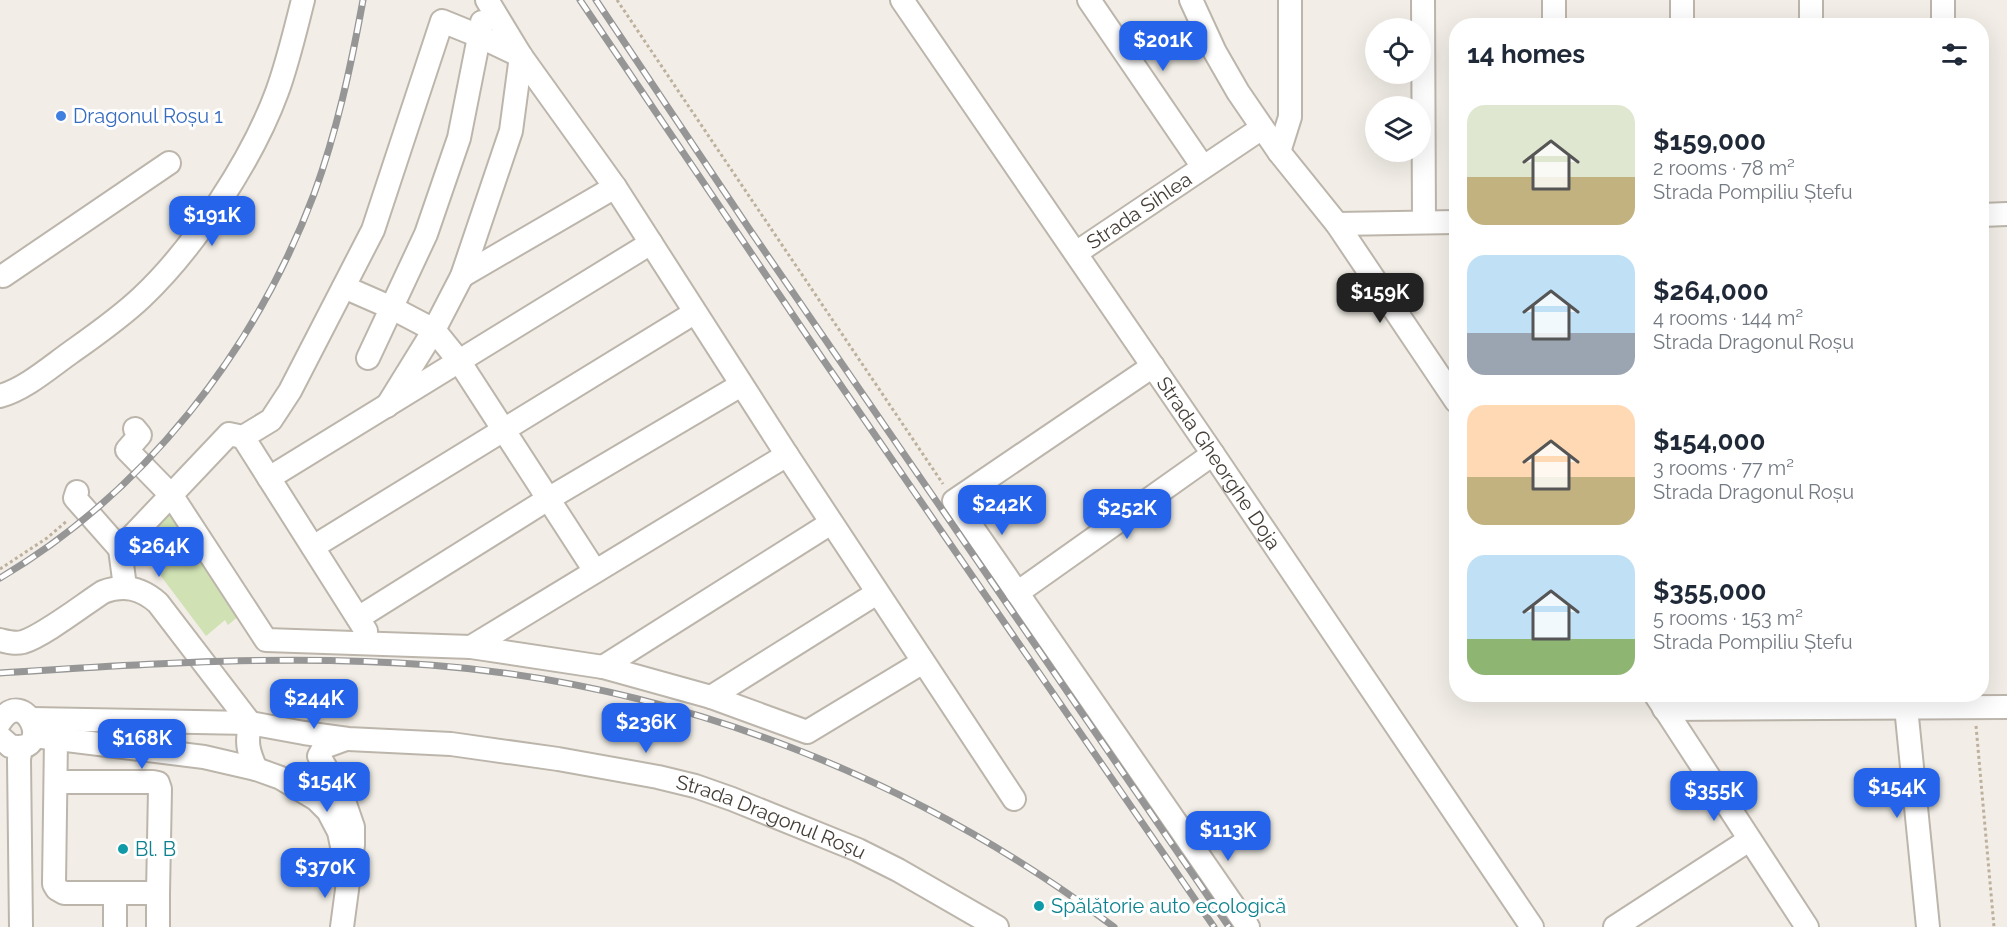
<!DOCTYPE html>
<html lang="en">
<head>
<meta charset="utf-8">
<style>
  body { margin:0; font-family:Raleway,sans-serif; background:#f2f2f3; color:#1f2937; height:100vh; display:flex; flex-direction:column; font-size:22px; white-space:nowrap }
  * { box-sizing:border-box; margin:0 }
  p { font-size:20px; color:#747a83 }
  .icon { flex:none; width:33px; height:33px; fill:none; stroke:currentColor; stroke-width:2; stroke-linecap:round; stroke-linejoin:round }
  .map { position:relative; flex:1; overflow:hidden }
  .side { position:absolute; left:1449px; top:18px; width:540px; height:684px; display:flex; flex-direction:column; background:#fff; border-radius:24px; box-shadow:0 6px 24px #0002 }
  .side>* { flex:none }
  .fabs { position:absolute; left:1365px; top:18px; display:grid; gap:12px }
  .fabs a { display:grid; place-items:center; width:66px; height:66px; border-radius:50%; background:#fff; box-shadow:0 6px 24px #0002; font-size:30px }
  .price { position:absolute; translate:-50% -51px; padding:0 14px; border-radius:12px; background:#2563eb; color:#fff; font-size:20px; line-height:39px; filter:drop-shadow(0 2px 3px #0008) }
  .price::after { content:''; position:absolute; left:50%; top:36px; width:18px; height:14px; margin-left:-9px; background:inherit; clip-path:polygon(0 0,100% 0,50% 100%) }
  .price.on { background:#222; color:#fff }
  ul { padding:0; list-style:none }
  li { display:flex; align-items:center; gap:18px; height:150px; padding:0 18px }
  li span { display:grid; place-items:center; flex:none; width:168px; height:120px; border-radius:18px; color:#555 }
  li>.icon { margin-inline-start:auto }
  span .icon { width:72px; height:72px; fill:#fffc; stroke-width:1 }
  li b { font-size:26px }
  h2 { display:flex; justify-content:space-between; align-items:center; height:72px; padding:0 18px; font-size:26px }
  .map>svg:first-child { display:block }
  .green { fill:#d0e2b4 }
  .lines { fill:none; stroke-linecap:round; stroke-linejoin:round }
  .minor-casing { stroke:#bcb5ab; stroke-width:26 }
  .path { stroke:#bdb09d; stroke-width:3; stroke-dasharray:3 3; stroke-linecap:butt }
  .minor { stroke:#fff; stroke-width:22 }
  .rail-casing { stroke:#969696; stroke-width:7 }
  .rail { stroke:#fff; stroke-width:4.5; stroke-dasharray:14; stroke-linecap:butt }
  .shop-dot { fill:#3f7fe0; stroke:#fff; stroke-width:2 }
  .culture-dot { fill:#0f9aa8; stroke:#fff; stroke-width:2 }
  .labels { text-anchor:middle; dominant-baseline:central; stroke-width:6; stroke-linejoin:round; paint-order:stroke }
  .shop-label { font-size:20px; fill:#366cbe; stroke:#fff; text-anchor:start }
  .street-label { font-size:20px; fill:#443e37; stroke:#fff }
  .culture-label { font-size:20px; fill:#0d838f; stroke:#fff; text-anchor:start }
</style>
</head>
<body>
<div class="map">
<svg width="2007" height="927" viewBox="0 0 2007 927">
  <rect width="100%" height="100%" fill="#f2eee7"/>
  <path class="green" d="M171,511l70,103 -13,11 -3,-5 -19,16 -70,-93z"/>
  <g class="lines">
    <defs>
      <g id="minor">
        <path d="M487,0l34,56 94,131 172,268 227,344"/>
        <path id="s1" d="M902,0l311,454 319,473"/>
        <path d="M1089,0l114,167"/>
        <path d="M1191,0l24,52 23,40 41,60 58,72 119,177"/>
        <path d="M1423,0l1,222"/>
        <path d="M1554,0v26"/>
        <path d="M1682,0v26"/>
        <path d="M1811,0v26"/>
        <path d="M1943,0v26"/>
        <path d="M1279,152l11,-35v-117"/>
        <path d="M1982,215l25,-1"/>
        <path d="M1337,224l119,-2"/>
        <path id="s2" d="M1076,253l186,-125"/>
        <path d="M3,276l166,-113"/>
        <path d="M462,276l153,-89"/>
        <path d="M344,287l48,21 42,22 25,31 136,210"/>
        <path d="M368,358l58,-124 33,-96 23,-116"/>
        <path d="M1153,366l-199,135 294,426"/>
        <path d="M0,396c25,-7 49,-28 70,-43 24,-17 50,-35 72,-56 52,-49 110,-137 135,-205 11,-30 18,-61 26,-92"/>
        <path d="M135,429l5,6 -13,15 45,46 94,144 205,7 132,20 108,30 96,35 116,-70"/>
        <path d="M243,437l123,194"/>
        <path d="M269,478l382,-235"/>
        <path d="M77,492l-2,6 45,51"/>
        <path d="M313,547l381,-234"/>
        <path d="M125,587l-5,-38 109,-115 14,3 28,-17 19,-29 83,-161 69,-209 37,15 42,20 -10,75 -49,145 -28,54 -47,76"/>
        <path d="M1017,593l196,-139"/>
        <path d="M358,618l190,-119 193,-114"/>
        <path d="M0,640c8,2 15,4 23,2 20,-6 60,-37 80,-50 21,-8 38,-4 55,11l92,120c-4,20 -2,28 6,46"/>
        <path d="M471,647l316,-192"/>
        <path d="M603,667l228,-144"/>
        <path d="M1655,694l152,233"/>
        <path d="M711,697l166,-104"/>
        <path d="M1906,707l22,220"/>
        <path d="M1664,709l343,-2"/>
        <path id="s3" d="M32,719l218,4 54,10 44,6 103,5 107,15 100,18 37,9 37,13 126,51 40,20 99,57"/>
        <path d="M0,722c25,-39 57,34 10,24l-10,-9"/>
        <path d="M34,736l170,21 52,12 25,9 35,21 12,12 11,21 9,43"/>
        <path d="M56,739l-2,145 3,5 7,4h94v34"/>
        <path d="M56,782h97l5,1 2,6 -2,104"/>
        <path d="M115,893v34"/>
        <path d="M21,927l-2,-168 2,-12"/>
        <path d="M342,927l11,-82v-18l-10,-29 -24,-42 5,-9 22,-8"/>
        <path d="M1615,927l134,-87"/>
      </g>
    </defs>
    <use href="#minor" class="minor-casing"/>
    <path class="path" d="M617,0l326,484
      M0,569l47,-31 21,-18
      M1976,726l18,201"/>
    <use href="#minor" class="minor"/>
    <defs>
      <path id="rail" d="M580,0l242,358 392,569
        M596,0l154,230 479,697
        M0,578c145,-86 255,-227 314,-384 23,-63 37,-128 49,-194
        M0,673c142,-9 287,-19 430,-8 246,19 487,113 684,262"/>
    </defs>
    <use href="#rail" class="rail-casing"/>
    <use href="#rail" class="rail"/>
  </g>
  <circle class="shop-dot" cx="61" cy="116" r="6"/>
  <g class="culture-dot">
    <circle cx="123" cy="849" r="6"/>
    <circle cx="1039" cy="906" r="6"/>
  </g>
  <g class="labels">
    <g class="shop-label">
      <text x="73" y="116">Dragonul Roșu 1</text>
    </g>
    <g class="street-label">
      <text stroke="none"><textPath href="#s2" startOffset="76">Strada Sihlea</textPath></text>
      <text stroke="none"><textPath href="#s1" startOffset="561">Strada Gheorghe Doja</textPath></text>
      <text stroke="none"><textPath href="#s3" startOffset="750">Strada Dragonul Roșu</textPath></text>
    </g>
    <g class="culture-label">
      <text x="135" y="849">Bl. B</text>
      <text x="1051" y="906">Spălătorie auto ecologică</text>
    </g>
  </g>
</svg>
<div class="fabs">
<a><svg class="icon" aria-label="locate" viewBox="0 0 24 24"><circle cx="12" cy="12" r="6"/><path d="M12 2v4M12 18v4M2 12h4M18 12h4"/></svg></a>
<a><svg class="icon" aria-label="layers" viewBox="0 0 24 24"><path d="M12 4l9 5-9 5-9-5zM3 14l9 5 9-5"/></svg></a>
</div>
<b class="price" style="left:1163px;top:72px">$201K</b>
<b class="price" style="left:212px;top:247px">$191K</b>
<b class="price on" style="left:1380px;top:324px">$159K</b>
<b class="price" style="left:1002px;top:536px">$242K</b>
<b class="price" style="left:1127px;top:540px">$252K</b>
<b class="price" style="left:159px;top:578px">$264K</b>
<b class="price" style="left:314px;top:730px">$244K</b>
<b class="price" style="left:646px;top:754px">$236K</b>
<b class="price" style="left:142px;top:770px">$168K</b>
<b class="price" style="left:327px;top:813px">$154K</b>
<b class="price" style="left:1897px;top:819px">$154K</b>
<b class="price" style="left:1714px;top:822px">$355K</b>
<b class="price" style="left:1228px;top:862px">$113K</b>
<b class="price" style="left:325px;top:899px">$370K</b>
<section class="side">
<h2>14 homes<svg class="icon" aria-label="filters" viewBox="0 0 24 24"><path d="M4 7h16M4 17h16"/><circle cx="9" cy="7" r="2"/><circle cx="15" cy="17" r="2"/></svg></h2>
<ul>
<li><span style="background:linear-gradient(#dfe7d0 60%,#c2b280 0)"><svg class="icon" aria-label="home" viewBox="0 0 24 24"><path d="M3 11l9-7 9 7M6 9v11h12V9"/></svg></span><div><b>$159,000</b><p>2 rooms · 78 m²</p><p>Strada Pompiliu Ștefu</p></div></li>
<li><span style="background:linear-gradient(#bfe0f5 65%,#9aa5b1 0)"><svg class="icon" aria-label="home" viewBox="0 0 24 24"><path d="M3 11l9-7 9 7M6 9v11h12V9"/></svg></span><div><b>$264,000</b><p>4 rooms · 144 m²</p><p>Strada Dragonul Roșu</p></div></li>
<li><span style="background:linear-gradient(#ffd9b3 60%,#c2b280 0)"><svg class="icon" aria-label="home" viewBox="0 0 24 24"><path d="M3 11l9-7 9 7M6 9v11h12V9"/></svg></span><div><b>$154,000</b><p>3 rooms · 77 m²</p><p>Strada Dragonul Roșu</p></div></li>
<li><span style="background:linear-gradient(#bfe0f5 70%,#8fb573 0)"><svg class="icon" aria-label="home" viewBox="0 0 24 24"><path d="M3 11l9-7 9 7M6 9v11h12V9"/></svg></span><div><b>$355,000</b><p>5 rooms · 153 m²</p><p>Strada Pompiliu Ștefu</p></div></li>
</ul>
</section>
</div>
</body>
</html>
